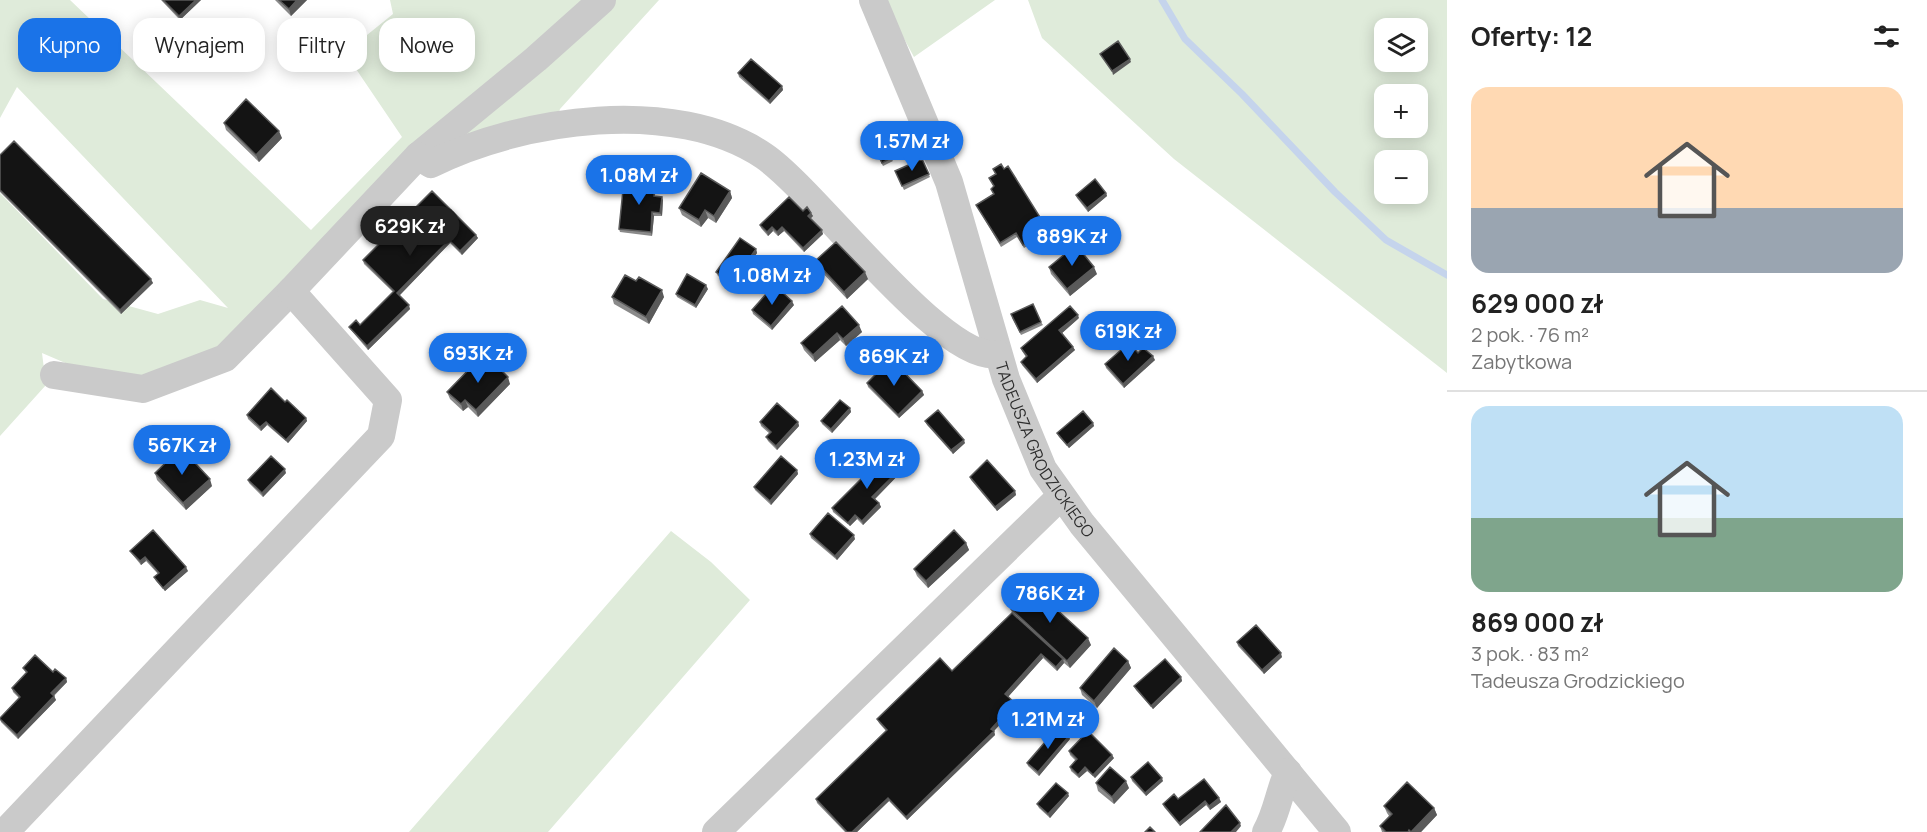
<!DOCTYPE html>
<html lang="pl">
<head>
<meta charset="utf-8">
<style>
  body { margin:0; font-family:Manrope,sans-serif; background:#f6f6f6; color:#222; height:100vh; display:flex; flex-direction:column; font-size:22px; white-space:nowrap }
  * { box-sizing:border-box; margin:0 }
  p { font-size:20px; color:#767676 }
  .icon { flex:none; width:33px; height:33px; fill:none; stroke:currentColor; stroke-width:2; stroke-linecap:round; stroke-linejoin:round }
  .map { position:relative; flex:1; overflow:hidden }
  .panel { display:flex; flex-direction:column; background:#fff; width:480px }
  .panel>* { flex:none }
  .banner { position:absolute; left:18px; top:18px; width:570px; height:54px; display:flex; gap:12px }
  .fabs { position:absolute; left:1374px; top:18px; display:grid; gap:12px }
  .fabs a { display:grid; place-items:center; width:54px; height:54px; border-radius:12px; background:#fff; box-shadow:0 3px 15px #0003; font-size:30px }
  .price { position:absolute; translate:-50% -51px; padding:0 14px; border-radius:21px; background:#1a73e8; color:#fff; font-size:20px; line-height:39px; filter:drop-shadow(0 2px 3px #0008) }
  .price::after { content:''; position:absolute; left:50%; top:36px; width:18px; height:14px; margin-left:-9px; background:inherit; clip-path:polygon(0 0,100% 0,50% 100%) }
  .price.on { background:#222; color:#fff }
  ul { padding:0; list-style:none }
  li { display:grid; align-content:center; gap:12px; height:318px; padding:0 24px }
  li+li { border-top:2px solid #e0e0e0 }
  li span { display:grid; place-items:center; height:186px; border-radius:18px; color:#555 }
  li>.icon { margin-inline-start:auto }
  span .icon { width:108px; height:108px; fill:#fffc; stroke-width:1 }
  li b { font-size:26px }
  h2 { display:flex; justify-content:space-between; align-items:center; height:72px; padding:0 24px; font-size:26px }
  .pill { padding:0 21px; border-radius:18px; background:#fff; box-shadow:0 3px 15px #0003; font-size:21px; line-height:54px }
  .pill.on { background:#1a73e8; color:#fff }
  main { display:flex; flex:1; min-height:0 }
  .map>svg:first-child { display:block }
  .green { fill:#dfebda; fill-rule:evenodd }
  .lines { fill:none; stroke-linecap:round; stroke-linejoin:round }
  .stream { stroke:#c5d4ec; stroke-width:7 }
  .minor { stroke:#cacaca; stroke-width:28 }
  .wall { fill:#8a8a8a }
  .shaded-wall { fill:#5a5a5a }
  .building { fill:#141414; stroke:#5a5a5a; stroke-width:1.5 }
  .labels { text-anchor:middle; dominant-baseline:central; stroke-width:6; stroke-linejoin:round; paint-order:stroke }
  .street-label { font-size:16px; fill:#2d2d2d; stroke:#fff }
</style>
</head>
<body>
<main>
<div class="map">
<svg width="1447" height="832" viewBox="0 0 1447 832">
  <rect width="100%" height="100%" fill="#fff"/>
  <path class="green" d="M0,0h70l241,230 91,-93 -48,-71 13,-31 26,-21 -3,-14h269l-99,109 -8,26 -134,30 -192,179 -84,38 -65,-14 -35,-15 4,32 -46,51v-243l103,106 55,15 42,-14 28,8 -211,-221 -17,31z
    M883,0h112l-81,57z
    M1028,0h419v373l-273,-214 -132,-121zM1384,28h34v34h-34zM1384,94h34v34h-34zM1384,160h34v34h-34z
    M671,531l40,31 39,38 -202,232h-139z"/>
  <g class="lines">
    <path class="stream" d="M1162,0l23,39 57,55 93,98 51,48 61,35"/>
    <g class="minor">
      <path id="s1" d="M873,0l76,182 57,197 37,90 39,55 255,308"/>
      <path d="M418,156l118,-97 66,-59"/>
      <path d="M54,375l89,14 82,-31 66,-67"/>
      <path d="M5,832l376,-396 7,-36 -97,-109 127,-135 13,8c90,-45 244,-68 333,-8 52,35 178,208 234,198"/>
      <path d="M716,832l345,-336"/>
      <path d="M1266,832c11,-19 13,-40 22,-60"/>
    </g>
  </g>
  <path class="wall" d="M161,0h40l-21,20z
    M275,0h32l-16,16z
    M738,73l44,13 1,4 -13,14 -31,-27z
    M224,123l58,15 -23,24 -33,-32z
    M876,152l15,6 2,3 -10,5z
    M0,155l153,128 -32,31 -121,-122z
    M922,159l8,18 -26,13 -9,-19z
    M993,169l55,61 1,3 -25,15 -7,-11 -16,10 -25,-42 17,-11 -2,-5 3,-2 -5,-9 6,-4z
    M656,187l-1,9 8,4 -1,16h-8l-2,20 -32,-4 -1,-3z
    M432,191l46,47 -16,17 -12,-12 -51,53 11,13 -42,41 -17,-20 -2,-3 11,-2 33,-33 -29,-28 -1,-4z
    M730,191l2,7 -16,25 -8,-5 -7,9 -19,-12 -3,-7z
    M1106,193l1,3 -19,16 -11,-14 -1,-3z
    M803,211l8,2 2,3 -3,3 13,15 -19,18 -20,-21 -6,5 -5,-5 -5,5 -7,-8 -1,-3z
    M756,249l1,4 -23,34 -16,-11 -2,-4z
    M815,261l53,18 -21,20 -29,-31z
    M1049,267l48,7 -27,22 -19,-22z
    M636,281l28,16 -15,27 -35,-20 -2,-7z
    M708,289l-12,19 -19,-11 -1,-3z
    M794,305l-22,25 -19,-16 -1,-4z
    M842,306l20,26 -16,14 -6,-6 -25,22 -11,-12 -3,-7z
    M1012,318l29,4 2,3 -22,10z
    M1079,318l-17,15 13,17 -38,33 -15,-18 -1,-3 5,-5 -4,-6 -1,-3z
    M1138,353l17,7 -31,28 -18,-20 -1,-4z
    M489,366l21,18 -32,33 -10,-10 -5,4 -13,-12 -3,-7z
    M867,383l55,8 2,4 -25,23 -31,-31z
    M285,402l21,16 1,3 -19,22 -21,-18 -6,6 -13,-12 -1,-4z
    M850,408l1,4 -19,21 -10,-9 -1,-3z
    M925,421l40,22 -12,11 -26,-29z
    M760,422h38l1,4 -22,24 -9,-9 -2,-4 4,-3 -9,-8z
    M1093,423l1,3 -25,22 -10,-11 -2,-4z
    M904,469l-29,30 4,4 2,4 -18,18 -6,-6 -7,7 -17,-14 -1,-4z
    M797,470l1,4 -27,31 -16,-15 -1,-3z
    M155,473l57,13 -26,24 -29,-30z
    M286,473l-23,24 -14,-14 -1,-3z
    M970,477l45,14 1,4 -19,16 -26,-31z
    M810,534l45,5 -18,21 -26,-22z
    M966,543l3,7 -41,38 -11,-12 -3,-7z
    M130,551l58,20 -23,20 -9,-10 -2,-4 4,-3 -12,-13 -5,4 -9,-11z
    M1011,609l80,36 -21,23 -6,-5 -7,8 -14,-13 -35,39 8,10 -22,24 1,4 -88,85 -18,-19 -32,31h-12l-28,-29 -1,-4 70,-68 -7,-8 -2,-4 75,-48 60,-58z
    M1237,642l45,15 -18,17 -26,-28z
    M1128,661l3,7 -34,40 -15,-13 -2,-7z
    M23,668l30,4 13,6 1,4 -13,14 2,4 -38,39 -17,-17 -1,-4 19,-20 -6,-6 -1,-4 14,-15z
    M1181,677l1,4 -29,28 -17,-19 -2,-4z
    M1070,739l-31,37 -11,-10 -1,-3z
    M1069,751l45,7 -19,20 -8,-7 -8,7 -8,-7 -1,-4 6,-6 -6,-6z
    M1131,777l32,4 -17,15 -14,-15z
    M1096,783l33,5 -15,16 -16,-13z
    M1069,796l-19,22 -11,-10 -2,-4z
    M1219,798l2,4 -11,8 -4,-5 -26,21 -16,-19 -1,-3 15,-5z
    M1384,806l50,2 3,7 -16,17h-39l-2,-6 9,-10 -2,-3z"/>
  <path class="shaded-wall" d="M196,0h5l-21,20 -1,-4z
    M297,0h10l-16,16 -2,-7z
    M1130,59l1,3 -18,13 -1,-4z
    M782,86l1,4 -13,14 -1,-3z
    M279,131l3,7 -23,24 -3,-7z
    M730,191l2,7 -16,25 -2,-7z
    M1106,193l1,3 -19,16 -1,-4z
    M662,197l1,3 -1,16 -2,-3z
    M705,210l3,8 -7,9 -2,-7z
    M652,212l2,4 -2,20 -1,-4z
    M811,213l2,3 -4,4 -1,-4z
    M772,227l1,4 -5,5 -1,-4z
    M782,227l2,4 -6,5 -1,-4z
    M822,230l1,4 -19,18 -1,-4z
    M476,235l2,3 -16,17 -2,-4z
    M449,240l1,3 -52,54 -1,-4z
    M756,249l1,4 -23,34 -2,-4z
    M1094,267l3,7 -27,22 -3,-7z
    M865,272l3,7 -21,20 -3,-7z
    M151,279l2,4 -32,31 -1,-4z
    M706,285l2,4 -12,19 -1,-3z
    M662,290l2,7 -15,27 -3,-7z
    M792,301l2,4 -22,25 -1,-4z
    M409,305l1,4 -42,41 -1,-4z
    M1078,315l1,3 -18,16 -2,-4z
    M859,325l3,7 -16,14 -3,-7z
    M837,333l3,7 -25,22 -2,-7z
    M1073,347l2,3 -38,33 -1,-4z
    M1153,356l2,4 -31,28 -1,-4z
    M508,377l2,7 -32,33 -2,-7z
    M922,391l2,4 -25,23 -1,-3z
    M465,400l3,7 -5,4 -2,-7z
    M850,408l1,4 -19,21 -1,-4z
    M306,418l1,3 -19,22 -2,-3z
    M266,422l1,3 -6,6 -1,-4z
    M798,422l1,4 -22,24 -1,-4z
    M1093,423l1,3 -25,22 -2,-3z
    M964,440l1,3 -12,11 -2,-4z
    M903,466l1,3 -30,31 -2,-3z
    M285,469l1,4 -23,24 -1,-4z
    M797,470l1,4 -27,31 -1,-4z
    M210,479l2,7 -26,24 -3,-7z
    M1015,491l1,4 -19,16 -2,-4z
    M879,503l2,4 -18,18 -1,-4z
    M855,515l2,4 -7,7 -2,-3z
    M854,535l1,4 -18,21 -2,-4z
    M966,543l3,7 -41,38 -2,-7z
    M145,557l1,4 -5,4 -1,-4z
    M186,567l2,4 -23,20 -2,-3z
    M1088,638l3,7 -21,23 -3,-7z
    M1281,653l1,4 -18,17 -2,-4z
    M1041,654l2,4 -36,40 -2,-4z
    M1063,659l1,4 -7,8 -1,-4z
    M1128,661l3,7 -34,40 -3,-7z
    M1181,677l1,4 -29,28 -2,-3z
    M66,678l1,4 -15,15 -1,-4z
    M54,696l2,4 -38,39 -1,-4z
    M1015,703l1,4 -23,25 -2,-3z
    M994,731l1,4 -88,85 -1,-3z
    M1069,736l1,3 -31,37 -1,-4z
    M1112,755l2,3 -19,20 -2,-3z
    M1085,767l2,4 -8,7 -1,-3z
    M1162,778l1,3 -17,15 -1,-3z
    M1126,781l3,7 -15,16 -2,-7z
    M1068,793l1,3 -19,22 -2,-4z
    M888,798l1,3 -32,31h-5z
    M1219,798l2,4 -11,8 -1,-4z
    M1205,801l1,4 -26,21 -1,-3z
    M1434,808l3,7 -16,17h-10z
    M1240,823l1,3 -5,6h-5z"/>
  <path class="building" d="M163,0h33l-17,16z
    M279,0h18l-8,9z
    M1118,41l12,18 -18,12 -12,-17z
    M751,59l31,27 -13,15 -31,-28z
    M246,99l33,32 -23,24 -32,-32z
    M14,141l137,138 -31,31 -120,-120v-35z
    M884,144l7,14 -9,5 -7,-15z
    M922,159l7,15 -27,12 -7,-15z
    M1001,164l3,5 4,-3 40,64 -25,15 -7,-12 -16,10 -24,-38 18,-11 -3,-5 3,-3 -5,-8 7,-4 -3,-5z
    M701,173l29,18 -16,25 -9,-6 -6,10 -20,-12z
    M1095,179l11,14 -19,15 -11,-13z
    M624,180l31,3 -1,13 8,1 -2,16 -8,-1 -1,20 -32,-3z
    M432,191l44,44 -16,16 -11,-11 -52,53 12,12 -42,41 -18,-19 7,-7 4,5 34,-34 -31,-31z
    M789,197l14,14 4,-4 4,6 -3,3 14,14 -19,18 -21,-21 -5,5 -5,-5 -5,5 -7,-7z
    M740,238l16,11 -24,34 -16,-11z
    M836,242l29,30 -21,20 -29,-31z
    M1076,245l18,22 -27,22 -18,-22z
    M687,274l19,11 -11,20 -19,-11z
    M625,275l11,6 3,-4 23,13 -16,27 -34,-20z
    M774,285l18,16 -21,25 -19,-16z
    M1033,304l8,18 -21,10 -9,-18z
    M842,306l17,19 -16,14 -6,-6 -24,22 -12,-12z
    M1070,306l8,9 -19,15 14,17 -37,32 -15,-17 6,-6 -6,-8z
    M1129,343l9,10 5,-5 10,8 -30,28 -18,-20z
    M480,358l9,8 4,-4 15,15 -32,33 -11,-10 -4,4 -14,-12z
    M891,359l31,32 -24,24 -31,-32z
    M271,388l14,14 2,-2 19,18 -20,22 -20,-18 -6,5 -13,-12z
    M840,400l10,8 -19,21 -10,-8z
    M777,403l21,19 -22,24 -10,-9 5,-5 -11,-10z
    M938,410l26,30 -13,10 -26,-29z
    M1083,411l10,12 -26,22 -10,-12z
    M181,448l29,31 -27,24 -28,-30z
    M889,451l14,15 -31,31 7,6 -17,18 -7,-6 -7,8 -16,-15z
    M271,456l14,13 -23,24 -14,-13z
    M781,456l16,14 -27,31 -16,-14z
    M987,460l28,31 -20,16 -25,-30z
    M828,513l26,22 -19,21 -25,-22z
    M153,530l33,37 -23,21 -9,-11 5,-4 -14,-16 -5,4 -10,-10z
    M954,530l12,13 -40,38 -12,-12z
    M1032,587l56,51 -21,23 -56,-52z
    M1012,613l51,46 -7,8 -15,-13 -36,40 10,9 -24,26 3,2 -88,86 -18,-19 -36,34h-5l-31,-33 71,-69 -10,-11 63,-61 12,13z
    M1256,625l25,28 -19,17 -25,-28z
    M1114,648l14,13 -34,40 -14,-13z
    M35,655l18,17 2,-3 11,9 -15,15 3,3 -37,39 -17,-16v-1l20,-21 -8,-9 15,-16 -4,-4z
    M1165,659l16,18 -30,29 -17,-20z
    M1058,727l11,9 -31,36 -11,-9z
    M1088,731l24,24 -19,20 -8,-8 -7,8 -8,-8 7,-8 -8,-8z
    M1148,762l14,16 -17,15 -14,-16z
    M1110,767l16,14 -14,16 -16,-14z
    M1204,779l15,19 -10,8 -4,-5 -26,22 -16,-19 11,-10 4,5z
    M1407,782l27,26 -23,24 -2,-2 -1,2h-22l-6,-6 12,-12 -8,-8z
    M1056,783l12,10 -20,21 -11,-10z
    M1226,805l14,18 -9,9h-31z
    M1150,827l5,5h-10z"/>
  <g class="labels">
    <g class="street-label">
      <text stroke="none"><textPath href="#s1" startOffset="483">TADEUSZA GRODZICKIEGO</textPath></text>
    </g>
  </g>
</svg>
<div class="fabs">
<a><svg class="icon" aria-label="layers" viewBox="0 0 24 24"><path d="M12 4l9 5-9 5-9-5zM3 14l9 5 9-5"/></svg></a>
<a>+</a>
<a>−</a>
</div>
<b class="price" style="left:912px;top:172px">1.57M zł</b>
<b class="price" style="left:639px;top:206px">1.08M zł</b>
<b class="price on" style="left:410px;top:257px">629K zł</b>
<b class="price" style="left:1072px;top:267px">889K zł</b>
<b class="price" style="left:772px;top:306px">1.08M zł</b>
<b class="price" style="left:1128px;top:362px">619K zł</b>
<b class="price" style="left:478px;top:384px">693K zł</b>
<b class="price" style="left:894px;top:387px">869K zł</b>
<b class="price" style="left:182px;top:476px">567K zł</b>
<b class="price" style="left:867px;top:490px">1.23M zł</b>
<b class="price" style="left:1050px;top:624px">786K zł</b>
<b class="price" style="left:1048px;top:750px">1.21M zł</b>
<div class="banner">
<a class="pill on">Kupno</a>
<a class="pill">Wynajem</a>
<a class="pill">Filtry</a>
<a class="pill">Nowe</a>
</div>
</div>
<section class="panel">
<h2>Oferty: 12<svg class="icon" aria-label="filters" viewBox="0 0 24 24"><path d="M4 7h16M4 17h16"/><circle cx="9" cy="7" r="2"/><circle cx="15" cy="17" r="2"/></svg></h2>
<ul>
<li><span style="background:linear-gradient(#ffd9b3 65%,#9aa5b1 0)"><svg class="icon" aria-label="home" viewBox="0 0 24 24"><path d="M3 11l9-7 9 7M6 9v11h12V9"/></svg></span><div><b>629 000 zł</b><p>2 pok. · 76 m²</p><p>Zabytkowa</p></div></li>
<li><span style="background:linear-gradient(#bfe0f5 60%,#7fa58c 0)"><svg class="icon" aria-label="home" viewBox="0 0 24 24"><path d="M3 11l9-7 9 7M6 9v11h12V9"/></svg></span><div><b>869 000 zł</b><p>3 pok. · 83 m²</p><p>Tadeusza Grodzickiego</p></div></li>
</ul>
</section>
</main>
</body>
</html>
